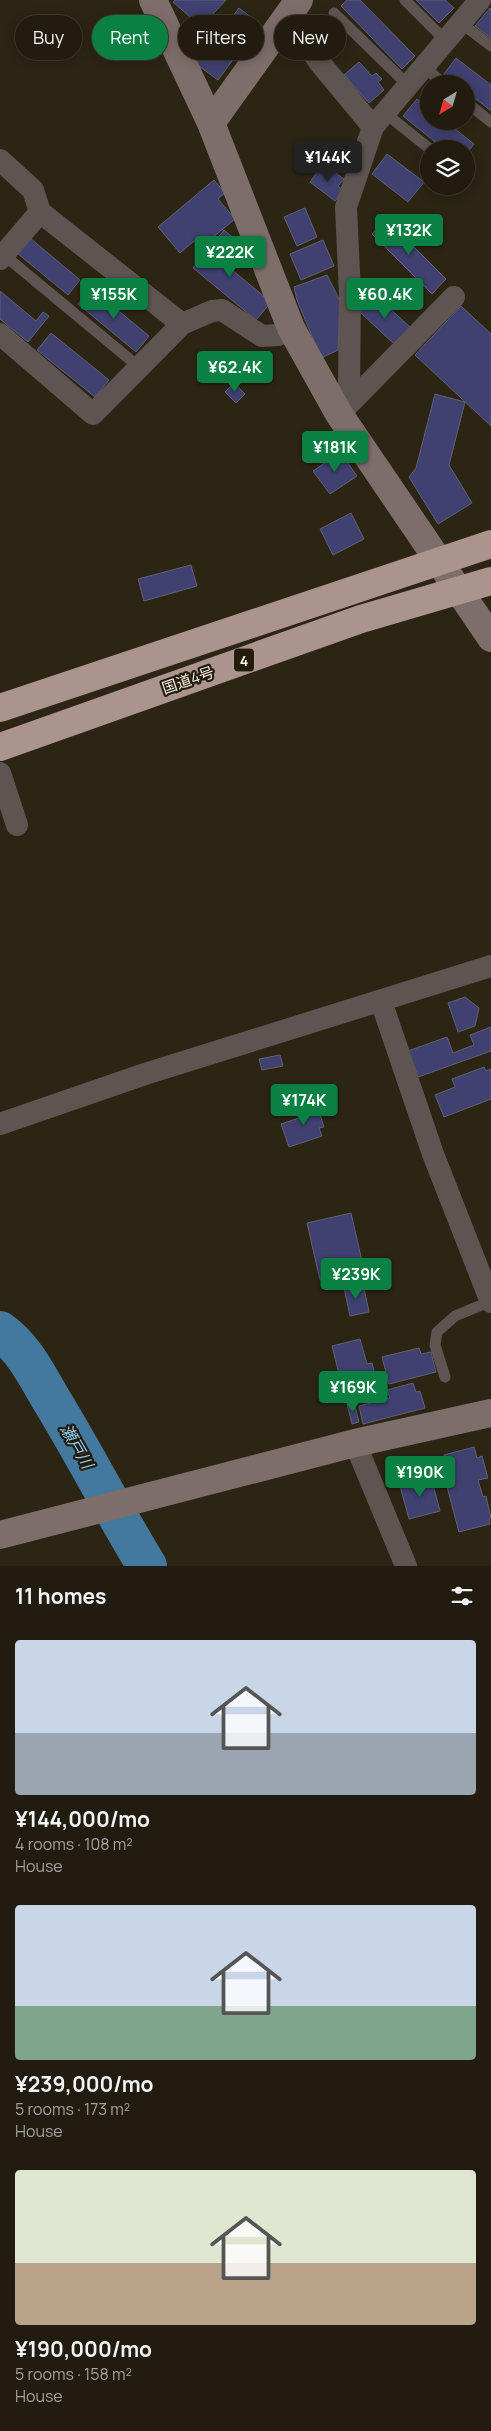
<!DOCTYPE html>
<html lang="en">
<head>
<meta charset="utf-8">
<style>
  body { margin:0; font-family:Manrope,"Noto Sans JP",sans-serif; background:#292518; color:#f1f3f6; height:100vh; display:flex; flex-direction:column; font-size:19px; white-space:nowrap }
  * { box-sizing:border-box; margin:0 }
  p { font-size:16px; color:#a2a19e }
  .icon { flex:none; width:28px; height:28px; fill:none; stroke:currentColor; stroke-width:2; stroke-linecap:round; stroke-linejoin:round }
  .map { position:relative; height:1566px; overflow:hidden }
  .side { display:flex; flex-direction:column; background:#211c0f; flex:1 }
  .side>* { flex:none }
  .banner { position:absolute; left:15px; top:15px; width:461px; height:45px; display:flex; gap:10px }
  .needle { width:32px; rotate:217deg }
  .controls { position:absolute; left:420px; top:75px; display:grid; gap:10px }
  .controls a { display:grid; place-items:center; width:55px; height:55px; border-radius:50%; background:#211c0f; box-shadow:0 2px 12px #0003,0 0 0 1px #3e3a2f; font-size:25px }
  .price { position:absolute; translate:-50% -42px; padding:0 11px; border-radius:5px; background:#0b8043; color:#fff; font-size:16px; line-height:32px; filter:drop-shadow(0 1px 2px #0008) }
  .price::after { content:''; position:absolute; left:50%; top:30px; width:15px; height:11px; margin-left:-8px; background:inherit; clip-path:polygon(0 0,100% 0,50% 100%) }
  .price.current { background:#222; color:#fff }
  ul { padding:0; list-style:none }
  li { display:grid; align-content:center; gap:10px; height:265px; padding:0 15px }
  li span { display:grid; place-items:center; height:155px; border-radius:5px; color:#555 }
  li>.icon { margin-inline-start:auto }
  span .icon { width:90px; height:90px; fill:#fffc; stroke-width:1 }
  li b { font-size:21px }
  h2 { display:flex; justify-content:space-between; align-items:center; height:60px; padding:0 15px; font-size:21px }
  .tag { padding:0 18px; border-radius:22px; background:#211c0f; box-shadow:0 2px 12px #0003,0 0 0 1px #3e3a2f; font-size:18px; line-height:45px }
  .tag.current { background:#0b8043; color:#fff }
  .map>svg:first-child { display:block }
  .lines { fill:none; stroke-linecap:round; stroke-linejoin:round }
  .river { stroke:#43799e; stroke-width:40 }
  .building { fill:#404071; stroke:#606174 }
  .lane { stroke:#5e5452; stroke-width:11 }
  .street { stroke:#5e5452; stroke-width:22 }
  .secondary { stroke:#7d6d6b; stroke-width:28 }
  .highway { stroke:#ab938e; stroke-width:28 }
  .labels { text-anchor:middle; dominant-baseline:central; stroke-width:4.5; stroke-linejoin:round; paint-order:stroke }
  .shield { fill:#221c0b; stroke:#b8b3a6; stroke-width:1 }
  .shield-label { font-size:14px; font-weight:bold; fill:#f9f4e9 }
  .street-label { font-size:15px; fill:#f9f4e9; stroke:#221c0b }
  .water-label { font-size:16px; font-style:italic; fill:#92d0fd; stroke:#221c0b }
</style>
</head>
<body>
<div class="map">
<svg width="491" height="1566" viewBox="0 0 491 1566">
  <rect width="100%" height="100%" fill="#2c2514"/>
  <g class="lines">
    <path class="river" d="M0,1331c24,17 37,45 52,70 33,54 62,111 95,165"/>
  </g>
  <path class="building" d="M175,0h51l-29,31 -11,-10 4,-4 -17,-15z
    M347,0h13l55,56 -13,13 -61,-63z
    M416,0h29l9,8 -15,15z
    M239,8l21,16 -42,56 -22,-16z
    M490,8l1,1v29l-16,-12z
    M456,58l35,27v26l-25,-20v-7h-9l-13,-10z
    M359,62l13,14 4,-3 6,6 -4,3 6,8 -15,13 -25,-28z
    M417,99l12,9v13h16l29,23 -8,10v-5h-22l-41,-33z
    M387,154l37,28 -16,20 -36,-28z
    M328,167l16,12 -6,7 5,4 -8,11 -25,-19 8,-11 5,3z
    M214,180l11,13 -7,6 17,20 -35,29 -6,-7 -14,12 -22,-26z
    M305,208l12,29 -20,9 -13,-29z
    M386,219l60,60 -14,15 -60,-60z
    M224,230l13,11 -16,20 50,41 -15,18 -63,-52z
    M30,238l50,42 -12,15 -51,-42z
    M323,240l11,26 -33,14 -11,-26z
    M327,275l13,26 -2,49 -17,8 -24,-58 -3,-13z
    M91,288l58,48 -13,16 -58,-48z
    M0,291l36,30 7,-9 6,4 -21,26 -28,-23z
    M376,296l34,31 -16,17 -34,-32z
    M461,306l30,28v92l-76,-71z
    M51,333l58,47 -14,17 -58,-47z
    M234,383l11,11 -9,9 -11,-11z
    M435,394l30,8 -16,63 23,38 -34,21 -29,-47 7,-9z
    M340,452l17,24 -27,18 -17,-23z
    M351,513l13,26 -31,16 -13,-26z
    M191,565l6,21 -53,15 -6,-22z
    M465,997l14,11 -4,18 -17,6 -10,-29z
    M491,1027v24l-73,26 -10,-26 39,-14 6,16 21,-8 -4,-10z
    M280,1055l3,11 -21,4 -3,-11z
    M484,1067l2,4 5,-2v30l-47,18 -9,-22 20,-8 -3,-8z
    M309,1102l1,5 7,-2 7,22 -5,1 3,8 -33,11 -8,-23 18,-6 -2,-7 6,-1 -2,-5z
    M351,1213l13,57 -44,10 -13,-57z
    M363,1284l6,28 -19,4 -6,-28z
    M360,1339l7,25 5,-1 3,12 -6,2 4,14 -28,7 -13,-52z
    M419,1348l2,6 10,-2 5,20 -47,12 -7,-27z
    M413,1383l3,9 4,-1 5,17 -62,16 -4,-18 31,-8 -3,-8z
    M354,1402l5,20 -7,2 -5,-20z
    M474,1447l3,11 5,-2 6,22 -10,2 5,17 3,-1 5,22 -2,1 1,5 -31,8 -13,-49 5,-1 -7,-27z
    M431,1477l9,34 -31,8 -9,-33z"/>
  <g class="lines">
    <path class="lane" d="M405,0l41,41
      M334,13l74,72
      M461,23l30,23
      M424,67l20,17
      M466,102l25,20
      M385,113l45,36
      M4,255l135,112
      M445,1377l-10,-32 2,-13 18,-16 36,-15"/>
    <path class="street" d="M287,14l33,49 53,64
      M0,160l33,30 7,22
      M0,259l40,-47 142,112
      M0,334l93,80 89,-90 30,-13 10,-1 40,26 16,-1 13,-7
      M342,411l112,-114
      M339,414l10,-26 1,-94 -4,-87 27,-80 107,-127
      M0,773l17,52
      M381,1001l52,153 58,148
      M0,1124l145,-50 346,-108
      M355,1443l51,123"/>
    <path class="secondary" d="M153,0l58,123 80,205 48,86 152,224
      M211,123l88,-123
      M0,1535l355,-92 136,-30"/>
    <path class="highway" d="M0,708l491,-164
      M0,747l361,-128 130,-38"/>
  </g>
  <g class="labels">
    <rect class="shield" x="234" y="648.5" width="20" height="23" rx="4"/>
    <g class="shield-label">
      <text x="244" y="660">4</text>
    </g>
    <g class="street-label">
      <text transform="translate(188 680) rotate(-19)">国道4号</text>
    </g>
    <g class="water-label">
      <text transform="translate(77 1446) rotate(60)">瀬戸川</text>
    </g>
  </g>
</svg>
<div class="controls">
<a><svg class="needle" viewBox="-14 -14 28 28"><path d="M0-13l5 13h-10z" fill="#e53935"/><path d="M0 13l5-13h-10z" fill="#a2a19e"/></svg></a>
<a><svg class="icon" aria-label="layers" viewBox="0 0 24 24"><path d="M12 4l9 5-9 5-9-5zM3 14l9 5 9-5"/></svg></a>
</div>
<b class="price current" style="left:328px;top:183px">¥144K</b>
<b class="price" style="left:409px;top:256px">¥132K</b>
<b class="price" style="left:230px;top:278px">¥222K</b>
<b class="price" style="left:114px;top:320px">¥155K</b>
<b class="price" style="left:385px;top:320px">¥60.4K</b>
<b class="price" style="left:235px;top:393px">¥62.4K</b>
<b class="price" style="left:335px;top:473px">¥181K</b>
<b class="price" style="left:304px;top:1126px">¥174K</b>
<b class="price" style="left:356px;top:1300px">¥239K</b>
<b class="price" style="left:353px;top:1413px">¥169K</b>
<b class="price" style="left:420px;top:1498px">¥190K</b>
<div class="banner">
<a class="tag">Buy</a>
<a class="tag current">Rent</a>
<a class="tag">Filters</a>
<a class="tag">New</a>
</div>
</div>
<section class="side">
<h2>11 homes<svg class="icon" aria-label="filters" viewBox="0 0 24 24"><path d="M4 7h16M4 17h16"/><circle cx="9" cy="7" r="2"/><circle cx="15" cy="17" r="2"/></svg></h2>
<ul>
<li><span style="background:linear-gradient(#c9d6e8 60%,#9aa5b1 0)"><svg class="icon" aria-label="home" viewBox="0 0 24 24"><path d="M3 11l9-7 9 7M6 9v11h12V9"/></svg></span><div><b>¥144,000/mo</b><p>4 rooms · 108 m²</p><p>House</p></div></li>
<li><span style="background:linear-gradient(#c9d6e8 65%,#7fa58c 0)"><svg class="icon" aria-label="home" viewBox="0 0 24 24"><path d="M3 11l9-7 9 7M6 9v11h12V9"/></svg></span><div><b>¥239,000/mo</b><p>5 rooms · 173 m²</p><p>House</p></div></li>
<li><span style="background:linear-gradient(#dfe7d0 60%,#b9a48a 0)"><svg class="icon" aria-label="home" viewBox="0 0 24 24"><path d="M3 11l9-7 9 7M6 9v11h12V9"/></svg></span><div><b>¥190,000/mo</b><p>5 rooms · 158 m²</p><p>House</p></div></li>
</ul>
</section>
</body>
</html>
